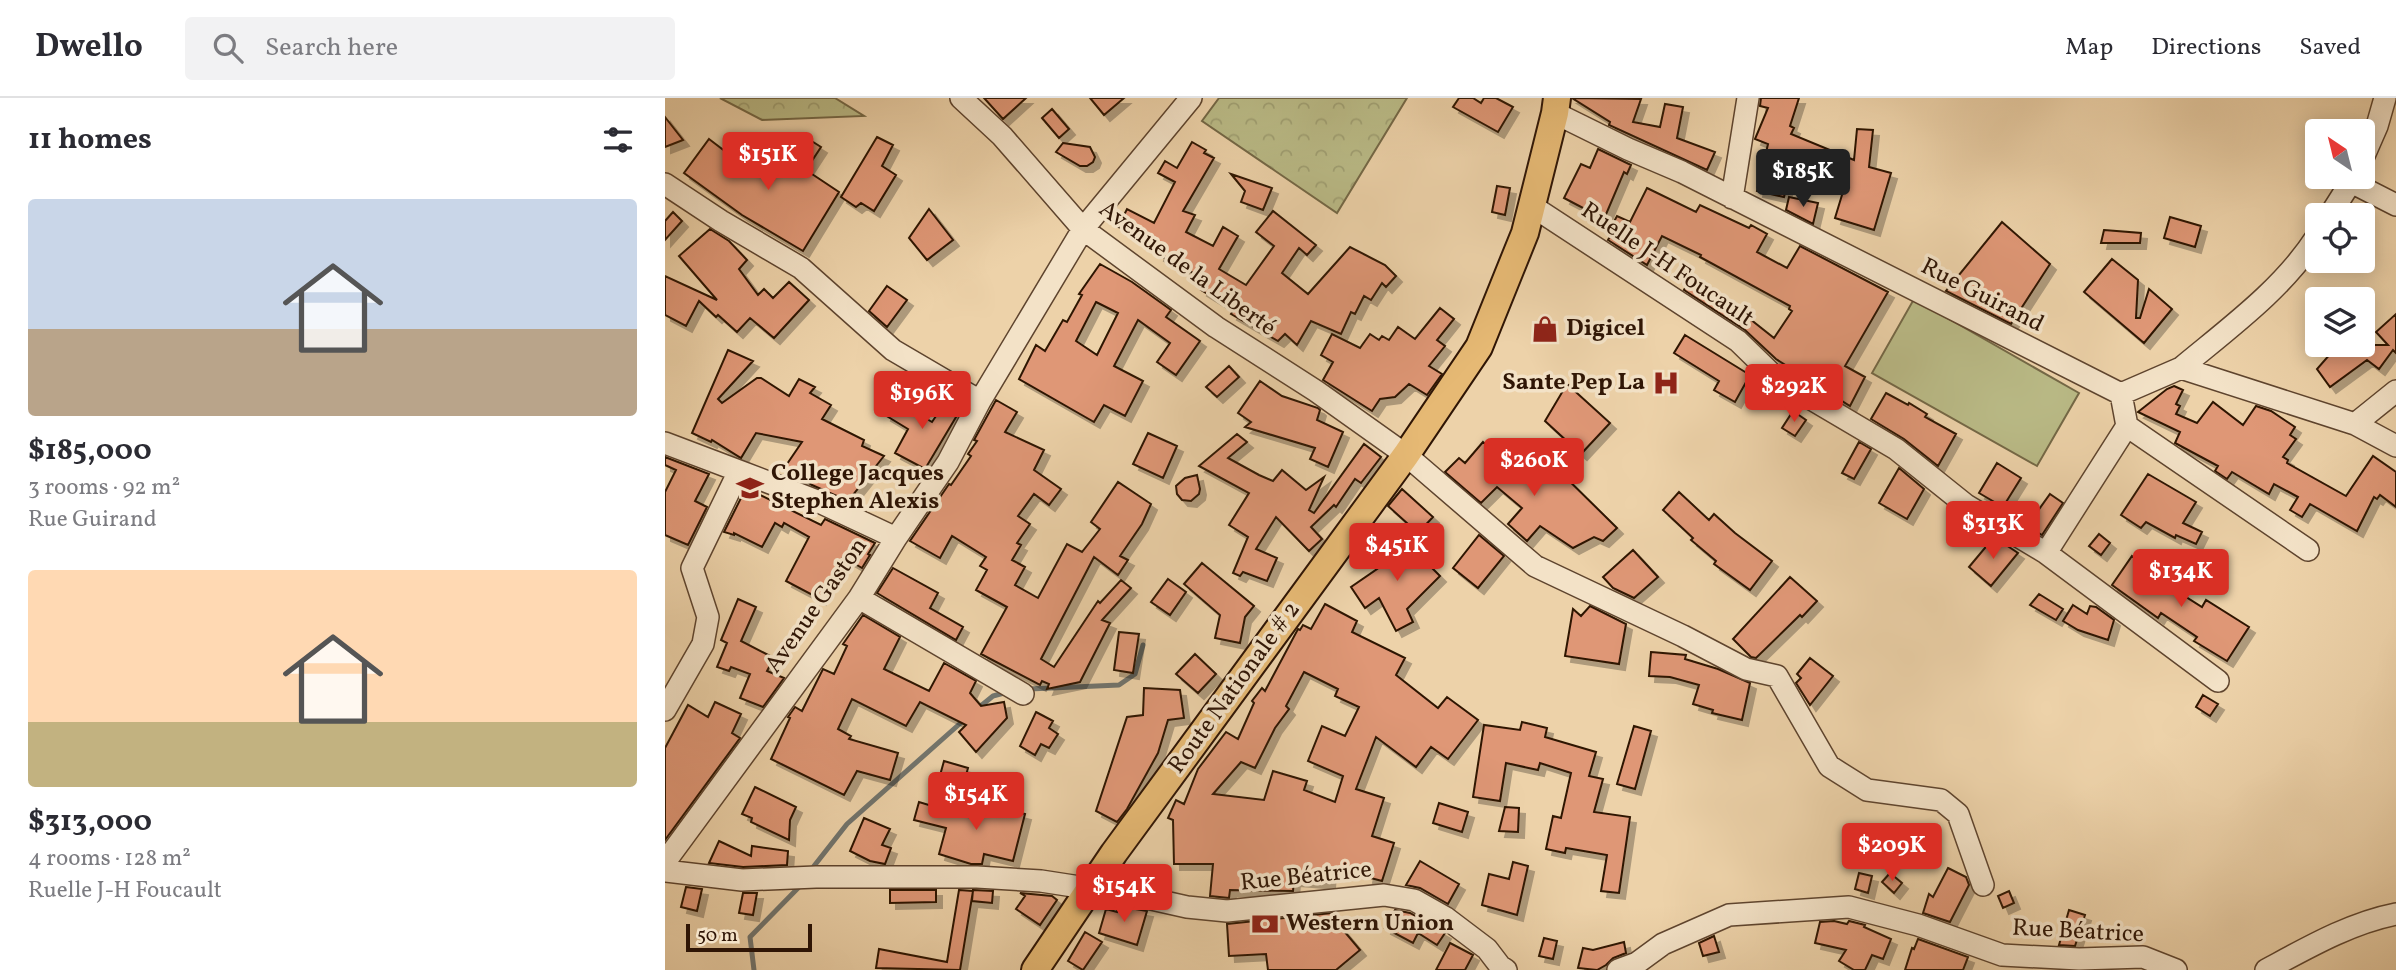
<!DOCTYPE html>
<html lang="en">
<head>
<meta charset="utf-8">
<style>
  body { margin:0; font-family:Vollkorn,serif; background:#f2f2f3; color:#2b2b33; height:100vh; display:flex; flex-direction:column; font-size:26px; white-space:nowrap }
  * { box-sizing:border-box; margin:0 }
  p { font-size:23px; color:#7c7c81 }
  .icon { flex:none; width:38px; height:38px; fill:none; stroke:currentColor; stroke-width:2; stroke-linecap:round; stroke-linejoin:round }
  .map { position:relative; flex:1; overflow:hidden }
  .drawer { display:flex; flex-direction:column; background:#fff; width:665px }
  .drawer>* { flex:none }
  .needle { width:46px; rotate:325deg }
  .controls { position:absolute; left:1640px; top:21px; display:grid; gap:14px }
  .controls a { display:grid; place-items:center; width:70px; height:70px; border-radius:7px; background:#fff; box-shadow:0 4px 18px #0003; font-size:35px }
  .scale { position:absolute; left:21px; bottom:18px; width:126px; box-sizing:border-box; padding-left:7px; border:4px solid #2f1505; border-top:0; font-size:19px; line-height:24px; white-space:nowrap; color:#2f1505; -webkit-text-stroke:5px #f3e2c7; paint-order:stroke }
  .price { position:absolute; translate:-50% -60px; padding:0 16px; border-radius:7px; background:#d93025; color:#fff; font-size:23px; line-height:46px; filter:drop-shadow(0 2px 4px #0008) }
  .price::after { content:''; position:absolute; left:50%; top:42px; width:21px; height:16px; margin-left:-10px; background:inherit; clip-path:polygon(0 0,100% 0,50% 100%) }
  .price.selected { background:#222; color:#fff }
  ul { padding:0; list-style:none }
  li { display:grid; align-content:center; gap:14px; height:371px; padding:0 28px }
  li span { display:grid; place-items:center; height:217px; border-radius:7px; color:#555 }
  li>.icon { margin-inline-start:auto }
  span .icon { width:126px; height:126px; fill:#fffc; stroke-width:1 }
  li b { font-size:30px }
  h2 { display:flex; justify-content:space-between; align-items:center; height:84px; padding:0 28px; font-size:30px }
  header { display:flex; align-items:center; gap:42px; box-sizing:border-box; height:98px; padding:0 35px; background:#fff; border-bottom:2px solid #e1e1e2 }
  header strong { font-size:33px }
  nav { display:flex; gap:38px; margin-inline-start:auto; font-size:24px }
  .search { width:490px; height:63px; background:#f2f2f3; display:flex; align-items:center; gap:18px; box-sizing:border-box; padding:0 24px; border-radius:7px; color:#7c7c81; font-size:26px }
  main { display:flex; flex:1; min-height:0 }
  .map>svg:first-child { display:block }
  .green { fill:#babb87; stroke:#746846; stroke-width:2 }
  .forest { fill:url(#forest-crowns); stroke:#746846; stroke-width:2 }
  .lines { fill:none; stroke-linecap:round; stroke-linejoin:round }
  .stream { stroke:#72756e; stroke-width:5 }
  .building { fill:#df9776; stroke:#2f1505; stroke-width:2; fill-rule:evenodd; filter:url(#shadow) }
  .minor-casing { stroke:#5e442e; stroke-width:24 }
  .major-casing { stroke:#2f1505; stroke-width:30 }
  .minor { stroke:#f3e2c7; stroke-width:21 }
  .major { stroke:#e6b974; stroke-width:26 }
  .labels { text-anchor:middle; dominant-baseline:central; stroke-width:7; stroke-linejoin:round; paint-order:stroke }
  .street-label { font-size:24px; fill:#2f1505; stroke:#f3e2c7 }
  .poi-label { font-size:24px; font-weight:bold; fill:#2f1505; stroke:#f3e2c7; text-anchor:start }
</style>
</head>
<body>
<header>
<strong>Dwello</strong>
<div class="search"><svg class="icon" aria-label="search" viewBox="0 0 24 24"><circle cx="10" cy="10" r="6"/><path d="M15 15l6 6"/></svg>Search here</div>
<nav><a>Map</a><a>Directions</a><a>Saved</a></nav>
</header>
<main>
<section class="drawer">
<h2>11 homes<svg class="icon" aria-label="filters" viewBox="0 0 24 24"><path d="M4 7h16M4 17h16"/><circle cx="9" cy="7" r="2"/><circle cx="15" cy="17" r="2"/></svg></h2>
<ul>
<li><span style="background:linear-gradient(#c9d6e8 60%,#b9a48a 0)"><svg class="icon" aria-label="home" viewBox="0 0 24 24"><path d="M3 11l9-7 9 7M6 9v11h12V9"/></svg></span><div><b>$185,000</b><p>3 rooms · 92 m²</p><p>Rue Guirand</p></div></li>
<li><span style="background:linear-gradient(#ffd9b3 70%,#c2b280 0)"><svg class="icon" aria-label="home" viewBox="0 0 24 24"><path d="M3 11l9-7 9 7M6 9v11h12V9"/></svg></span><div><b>$313,000</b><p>4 rooms · 128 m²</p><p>Ruelle J-H Foucault</p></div></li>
</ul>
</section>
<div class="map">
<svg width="1731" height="872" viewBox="0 0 1731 872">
  <defs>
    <pattern id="forest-crowns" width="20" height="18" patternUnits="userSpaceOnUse" patternTransform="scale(1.75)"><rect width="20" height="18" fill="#babb87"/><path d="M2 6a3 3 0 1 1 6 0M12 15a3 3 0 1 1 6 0" fill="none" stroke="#a0a073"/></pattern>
    <filter id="shadow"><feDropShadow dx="6" dy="6" stdDeviation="0" flood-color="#0004"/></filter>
  </defs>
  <rect width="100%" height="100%" fill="#edd2a9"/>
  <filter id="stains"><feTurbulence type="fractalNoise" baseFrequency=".00286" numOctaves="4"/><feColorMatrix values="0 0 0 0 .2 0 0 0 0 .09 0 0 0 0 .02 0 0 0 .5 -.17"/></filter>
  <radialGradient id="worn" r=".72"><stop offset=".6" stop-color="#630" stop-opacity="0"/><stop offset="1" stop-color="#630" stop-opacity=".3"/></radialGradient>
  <path class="green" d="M1249,201l165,94 -42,73 -165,-93z"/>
  <path class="forest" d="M55,0h115l29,18 -102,4z
    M554,0h188l-70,115 -135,-92z"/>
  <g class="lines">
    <path class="stream" d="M364,591l90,-4 16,-11 8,-29
      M312,611l16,-13 11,-3
      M149,768l33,-42 117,-104
      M89,872l-4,-33 52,-53"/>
  </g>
  <path class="building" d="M319,0h42l-23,21z
    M425,0h34l-20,17z
    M794,0h14l8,5 3,-5h12l17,9 -15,25 -45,-25z
    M907,0l69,1 -8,23 27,5 5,-23 18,3 -6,31 38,14 -8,18 -98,-45 1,-3z
    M1096,0h38l-9,28 4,2 -3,6 63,26 3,-31 16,1 -4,37 22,6 -17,57 -39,-12 10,-33 -52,-22 -9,34 -27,-6 11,-47 -13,-5 13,-31 -8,-2z
    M387,11l17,20 -10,9 -17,-20z
    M0,19l18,23 -18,7z
    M212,39l16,8 -11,21 14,9 -22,36 -13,-8 -5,4 -15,-10z
    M44,41l38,29 4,-6 23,17 12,-18 7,5 17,-26 11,7 -15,23 33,22 -36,59 -61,-36 -58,-42z
    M527,44l14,8 -2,3 10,5 -31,53 12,4 -9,17 27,14 10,-19 15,9 -19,33 27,16 28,-39 -18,-14 17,-21 43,34 -9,10 -8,-7 -17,25 26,21 42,-47 35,18 11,11 -10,11 -4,-4 -11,17 -7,-4 -9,18 -4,-2 -10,22 -30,-13 -14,24 -12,-11 -7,7 -47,-27 2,-3 -6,-5 -26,-16 6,-10 -49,-25 2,-4 -30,-20 -12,-4 9,-18 27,14 21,-41 -17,-9 7,-12 12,7z
    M398,45l27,4 5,10 -2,5 -6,4h-7l-24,-14z
    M933,51l33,16 -4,9 -3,-2 -20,47 -40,-21 17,-34 9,4z
    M566,76l41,14 -9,22 -22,-8 4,-11z
    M832,88l13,2 -5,27 -13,-3z
    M982,90l49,24 4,-7 49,23 2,-3 16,9 -10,18 30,16 13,-22 88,46 -43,74 20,11 -15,29 -74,-47 -31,-29 -61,-40 7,-13 56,35 -2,3 29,23 18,-27 -3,-2 1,-3 -90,-49 1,-2 -39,-19 -15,29 -39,-25 4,-7 -3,-2 8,-15 13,6z
    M1124,99l29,6 -5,21 -27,-14z
    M264,111l24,31 -26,20 -18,-22z
    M8,114l9,9 -17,19v-19z
    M1505,119l31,9 -6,21 -31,-9z
    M1337,124l48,42 -39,60 -65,-33z
    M45,131l19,12 18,19 -8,9 19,26 6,-6 9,9 16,-16 20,18 -35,38 -24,-20 -13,14 -19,-17 -2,2 -17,-16 -13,25 -21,-11v-39l52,24 -38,-44z
    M1439,132l37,3 -1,10h-39z
    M1447,161l26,21 -2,38h4l9,-29 23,20 -28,34 -60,-51z
    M435,166l32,18 39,28 -5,7 34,24 -24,34 -19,-13 13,-19 -32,-23 -24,46 29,15 -18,35 -21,-11 -10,17 -75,-43 17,-34 9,6 18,-31 4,2 15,-27 -3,-1zM431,204l22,11 -21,42 -21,-14z
    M222,188l20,14 -20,27 -18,-16z
    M775,210l14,11 -17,21 8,6 -16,20 13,8 -15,21 -18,-11 -14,13 -15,2 -8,12 -49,-31 10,-18 -12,-7 11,-21 28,14 10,-14 9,6 3,-4 7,4 9,-13 17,12z
    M1731,216v39l-3,-3 -14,19 -12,-9 -37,27 -13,-18 21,-24h50l-12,-13z
    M1020,237l65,40 -15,27 -21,-12 5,-9 -45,-28z
    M63,252l25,11 -35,38 4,4 35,-25h4l28,18 10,-17 16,8 -5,6 21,12 -9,14 42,21 -2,6 22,10 -36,45 -36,-16 -27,-18 17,-25 -46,-9 -15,25 -29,-18 -1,2 -19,-9z
    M564,268l10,11 -22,20 -11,-10z
    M595,283l22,15 36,12 2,2 -3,10 26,12 -15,35 -18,-8 5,-11 -70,-21 6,-5 -13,-9z
    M902,286l43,39 -29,31 -36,-33z
    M1509,288l9,4 -7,14 4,2 -4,8 21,9 16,-21 30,23 13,-19 15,5 24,16 -5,8 6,4 -13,18 5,3 -1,3 59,33 27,-40 23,16v35l-16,-12 -3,4 -3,-2 -17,34 -47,-27 -8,13 -12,-7 8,-13 -24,-13 -5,10 -37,-22 -5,7 -12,-8 3,-5 -43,-23 5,-11 -42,-20 29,-23z
    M1221,295l22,12 1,-2 18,11 -2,3 31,17 -18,32 -34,-27 -33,-20z
    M283,300l14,9 -37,62 -30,-16 13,-24 -23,-14 10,-15 37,22z
    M331,302l21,12 -12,20 39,18 -10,20 27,19 -12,16 -15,-11 -16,22 12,8 -13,19 4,2 -9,15 13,7 -10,18 23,13 29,-54 15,8 18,-23 -9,-7 27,-40 33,22 -9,20 -22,32 8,4 -10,15 -24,-18 -53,102 13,8 44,-66 2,2 21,-23 10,8 -29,32 8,3 -30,59 -33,7 2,-5 -7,-3 -2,4 -59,-31 26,-47 -31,-17 11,-20 -7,-4 6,-9 -34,-21 -12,22 -30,-17 39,-57 2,1 20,-29 -3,-2 9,-13 -3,-1z
    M1128,313l13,9 -11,16 -13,-8z
    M483,335l29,13 -14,32 -30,-14z
    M572,336l10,8 -19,16 31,17 14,6 9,-11 24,20 18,-13 -15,33 5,3 50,-69 17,13 -20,26 -6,-4 -19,28 -2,-2 -23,22 11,12 -13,12 -33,-34 -20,32 21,9 -10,23 -24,-9 -3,4 -7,-3 15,-36 -19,-12 20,-32 -50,-27z
    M818,344l45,38 19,-21 70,69 -14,13 -9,-4 -21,11 -33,-22 -13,15 -19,-17 14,-16 -25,-21 -16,16 -36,-31 14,-14 6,5z
    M1194,344l12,7 -17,30 -12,-6z
    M0,359l44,17 -14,27 12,6 -19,38 -23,-10v-43l11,-22 -11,-5z
    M1332,365l24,15 -18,29 -24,-14z
    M1234,370l25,21 -17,30 -28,-16z
    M1483,376l48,28 -13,21 19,9 -6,12 -20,-9 -1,3 -29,-16 -5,6 -20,-13z
    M532,377l3,14 -1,5 -8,7 -9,-1 -5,-6 -1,-8 9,-8z
    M81,390l75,37 4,-6 50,24 -7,11 2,1 -8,13 -19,-11 -23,42 -34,-18 23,-44 -25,-14 -2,4 -7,-4 -13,24 -28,-14v2l-10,-3z
    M737,391l31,28 -15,16 -30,-27z
    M1014,394l30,28 5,-6 21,19 37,28 -22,29 -36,-26 2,-3 -25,-21 2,-2 -30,-28z
    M1385,396l13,9 -21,32 -15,-9z
    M1434,436l11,9 -9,12 -12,-9z
    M814,437l25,21 -26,32 -25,-20z
    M1329,439l24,16 -27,33 -22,-19z
    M737,440l38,38 -33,33 6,13 -17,9 -17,-33 -14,10 -14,-21 26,-18 -3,-3z
    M968,452l25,27 -24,21 -21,-10 -10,-11z
    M1467,458l24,16 -3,4 49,31 4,-7 43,27 -22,34 -33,-20 3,-4 -36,-24 -3,5 -46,-33z
    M537,465l52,43 -9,11 -5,26 -25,-5 5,-23 -36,-31z
    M228,470l45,25 -8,15 33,19 -7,13 -79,-47z
    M1125,479l27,24 -15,16 -2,-2 -44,43 -5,-1 -18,-18z
    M503,481l18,13 -16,23 -19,-13z
    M1374,496l24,15 -7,11 -26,-15z
    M73,501l18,8 -15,34 33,17 -7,13 17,7 -21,29 -23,-9 10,-24 -19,-7 -2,4 -12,-4 10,-24 -6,-3z
    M660,506l32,17 -5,11 53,26 -9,17 42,33 9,-11 31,23 -30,39 -17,-12 -15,20 -40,-30 -20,52 28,9 -12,38 22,7 -12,38 -15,-4 1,-5 -38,-5 -1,16 -35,-3 -1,11 -63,-1 -1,8 -19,-2 3,-32h-39l-1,-44 -5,-2 8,-18 8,4 14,-35 28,-37 12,7 16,-36 -2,-2 10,-13 3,3 33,-62 2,1 3,-5 8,4zM639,574l34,17 -3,7 24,11 -14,29 -23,-10 -14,35 35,15 -8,26 -31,-12 3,-9 -34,-10 -9,29 -51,-6 28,-32 14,6 20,-40 14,-19 -3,-3z
    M1408,507l14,9 3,-8 6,1 18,13 -6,20 -30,-10 -15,-9z
    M925,508l36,18 -7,40 -54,-8 8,-47 8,7z
    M198,517l37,22 -16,32 45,22 15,-28 32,18 -6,12 11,13 23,-4 3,16 -31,34 -17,-20 7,-7 -46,-23 -14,24 -54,-27 -14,30 13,7 -2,3 49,14 -8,27 -33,-9 -13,24 -73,-36 19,-41 -2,-1 7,-10 7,4 21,-42 11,5 13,-28 -4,-2z
    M454,534l20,2 -6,39 -19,-3z
    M986,554l35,3 -1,4 33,10 32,14 -8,37 -30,-7 1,-3 -20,-6 6,-19 -29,-8 -21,-1z
    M530,556l21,20 -18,19 -22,-19z
    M1145,560l23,18 -23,29 -14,-22 5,-5 -4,-4z
    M479,590l36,2 4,28 -16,2 -10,33 -31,56 -10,13 -21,-11 31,-94 16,-2z
    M1538,597l15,9 -8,12 -14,-9z
    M50,604l26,12 -9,19 8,5 -75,102v-92l23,-43 20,12z
    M371,614l17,9 -4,7 9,6 -9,14 -8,-4 -6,11 -15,-9z
    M857,624l25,6 -2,9 51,15 -7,24 14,3 -9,33 36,5 -11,76 -18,-2 6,-36 -41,-7 -1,5 -19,-4 7,-33 8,2 10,-45 -31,-10 -2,7 -32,-7 -6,38 -27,-4 11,-72 36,5z
    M969,628l17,5 -16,58 -18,-5z
    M279,663l24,7 -5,18 -24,-7z
    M90,689l41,20 -6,13 -1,20 -38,-18 1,-4 -10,-4z
    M314,700l16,3 -2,5 32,8 -12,47 -29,-7 -2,10h-11l-32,-10 7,-26 -32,-8 5,-18 56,17z
    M774,705l29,9 -6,20 -29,-9z
    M840,709l14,1 -1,24 -19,-1z
    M199,720l26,11 -8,16 9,3 -6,16 -15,-3 -20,-10z
    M54,743l32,15 1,-10 36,5 -1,14 -44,2 -34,-4z
    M755,763l39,23 -11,20 -28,-16 -14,-3z
    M848,764l15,4 -11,49 -35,-10 7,-31 20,5z
    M1283,770l18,9 3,8 -19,37 -27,-9 6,-19 4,3z
    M1194,775l13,3 -4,17 -13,-4z
    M1225,775l12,10 -8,10 -12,-11z
    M21,789l16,2 -5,22 -16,-4z
    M225,792h46v12l-46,1z
    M294,792l14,1 -13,79 -84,-2 3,-19 68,13z
    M308,792l20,1 -1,12 -20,-2z
    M1344,793l5,12 -11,5 -5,-12z
    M78,795h14l-4,22 -14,-2z
    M355,795l32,3 5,4 -17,25 -24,-16 9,-13z
    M453,808l29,5 -10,34 -38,-12 7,-24 11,3z
    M730,812l15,3 35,20 -8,12 -19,-12 -5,10 -28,-15z
    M1404,812l16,5 -10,31 -16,-1z
    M667,815l1,5 27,32 -24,20h-68l-2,-16 -37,2 -2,-32z
    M1169,823l13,3 2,-3 16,4 -1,2 27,12 -8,20 -11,-4 -7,15h-11l-15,-9 7,-11 -31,-7 5,-21z
    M420,834l17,10 -19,28 -15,-9z
    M1049,838l5,16 -16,4 -4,-13z
    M879,840l13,3 -4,18 -14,-3z
    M1253,841l50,18 -5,13h-58l7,-22 2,1z
    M959,844l2,11 -13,5 -7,7 -9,5 -19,-2 5,-20 10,2z
    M785,845l23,12 -8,15h-29z"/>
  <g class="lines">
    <defs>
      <path id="minor" d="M296,0l41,38 81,93 133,98 100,64 90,64 129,111 148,70 63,33 31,7 52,90 38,24 74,10 17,14 25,71
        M890,15l73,36 54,23 439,222 60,-26 174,56 41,22
        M1698,60l14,-32 8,-28
        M1686,84l45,23
        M0,86l56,37 80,47 92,82 87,51
        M1067,100l16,-100
        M867,108l206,135 38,37 120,71 70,56 80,48 172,128
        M1665,117l24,-38
        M1516,270c48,-40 102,-79 136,-132
        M1690,326l41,-33
        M1462,328l181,124
        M0,345l74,28 -47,97 16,49 -5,27 -38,66
        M74,373l78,30 79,37
        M1381,455l81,-127 -6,-32
        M194,500l164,96
        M0,764l194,-264 37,-60 52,-76 32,-61 103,-172 108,-131
        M0,773l77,9 74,-3h161l64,4 97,15 49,11 40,4 157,-16 30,5 32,18 41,31 13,17 6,4
        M953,872l19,-7 26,-19 66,-29 120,-8 69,18 84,30 77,4 64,-2 33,13
        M1601,872c41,-22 84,-47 130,-56"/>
      <path id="major" d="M370,872l79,-117 292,-398 73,-108 46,-114 30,-120 2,-15"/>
    </defs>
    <use href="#minor" class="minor-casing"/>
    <use href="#major" class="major-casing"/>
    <use href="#minor" class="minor"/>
    <use href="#major" class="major"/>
  </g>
  <defs>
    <symbol id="shop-bare" viewBox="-9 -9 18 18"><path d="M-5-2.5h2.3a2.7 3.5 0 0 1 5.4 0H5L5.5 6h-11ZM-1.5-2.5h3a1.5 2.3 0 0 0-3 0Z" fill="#8f2418" stroke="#f3e2c7" stroke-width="2.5" paint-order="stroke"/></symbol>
    <symbol id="hospital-bare" viewBox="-9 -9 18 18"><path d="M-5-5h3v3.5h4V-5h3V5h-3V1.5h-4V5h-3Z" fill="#8f2418" stroke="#f3e2c7" stroke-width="2.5" paint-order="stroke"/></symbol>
    <symbol id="school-bare" viewBox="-9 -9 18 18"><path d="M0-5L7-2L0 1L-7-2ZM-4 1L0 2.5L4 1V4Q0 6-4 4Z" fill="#8f2418" stroke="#f3e2c7" stroke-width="2.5" paint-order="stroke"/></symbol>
    <symbol id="bank-bare" viewBox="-9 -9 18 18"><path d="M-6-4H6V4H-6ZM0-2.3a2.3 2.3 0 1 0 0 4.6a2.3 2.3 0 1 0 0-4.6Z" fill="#8f2418" stroke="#f3e2c7" stroke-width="2.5" paint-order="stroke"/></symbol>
  </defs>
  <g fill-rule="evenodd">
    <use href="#shop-bare" x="861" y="212" width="38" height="38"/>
    <use href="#hospital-bare" x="982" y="266" width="38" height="38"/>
    <use href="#school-bare" x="66" y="371" width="38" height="38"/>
    <use href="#bank-bare" x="581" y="807" width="38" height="38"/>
  </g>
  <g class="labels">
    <g class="street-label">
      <text transform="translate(1002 167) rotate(34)">Ruelle J-H Foucault</text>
      <text transform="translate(522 171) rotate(36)">Avenue de la Liberté</text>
      <text transform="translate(1317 198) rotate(27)">Rue Guirand</text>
      <text transform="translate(152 508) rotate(-55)">Avenue Gaston</text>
      <text transform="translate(570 590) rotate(-54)">Route Nationale # 2</text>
      <text transform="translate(641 779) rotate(-6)">Rue Béatrice</text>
      <text transform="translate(1413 834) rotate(3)">Rue Béatrice</text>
    </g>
    <g class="poi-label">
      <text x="901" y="231">Digicel</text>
      <text x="980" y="285" text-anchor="end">Sante Pep La</text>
      <text x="106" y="376">College Jacques<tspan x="106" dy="28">Stephen Alexis</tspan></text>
      <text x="621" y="826">Western Union</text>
    </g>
  </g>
  <rect width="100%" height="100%" filter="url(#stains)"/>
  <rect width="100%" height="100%" fill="url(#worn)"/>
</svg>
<div class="controls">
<a><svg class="needle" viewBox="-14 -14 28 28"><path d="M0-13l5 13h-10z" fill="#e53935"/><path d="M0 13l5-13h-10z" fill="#7c7c81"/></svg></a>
<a><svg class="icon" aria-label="locate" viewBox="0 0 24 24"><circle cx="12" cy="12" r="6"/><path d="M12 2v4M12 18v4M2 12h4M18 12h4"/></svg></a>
<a><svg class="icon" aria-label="layers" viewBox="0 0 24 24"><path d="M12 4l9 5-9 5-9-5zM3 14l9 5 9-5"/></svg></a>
</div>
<div class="scale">50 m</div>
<b class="price" style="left:103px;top:94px">$151K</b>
<b class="price selected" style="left:1138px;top:111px">$185K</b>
<b class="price" style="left:1129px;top:326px">$292K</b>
<b class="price" style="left:257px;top:333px">$196K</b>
<b class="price" style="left:869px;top:400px">$260K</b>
<b class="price" style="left:1328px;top:463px">$313K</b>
<b class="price" style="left:732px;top:485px">$451K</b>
<b class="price" style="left:1516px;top:511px">$134K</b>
<b class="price" style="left:311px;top:734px">$154K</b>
<b class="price" style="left:1227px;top:785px">$209K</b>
<b class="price" style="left:459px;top:826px">$154K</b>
</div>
</main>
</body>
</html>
